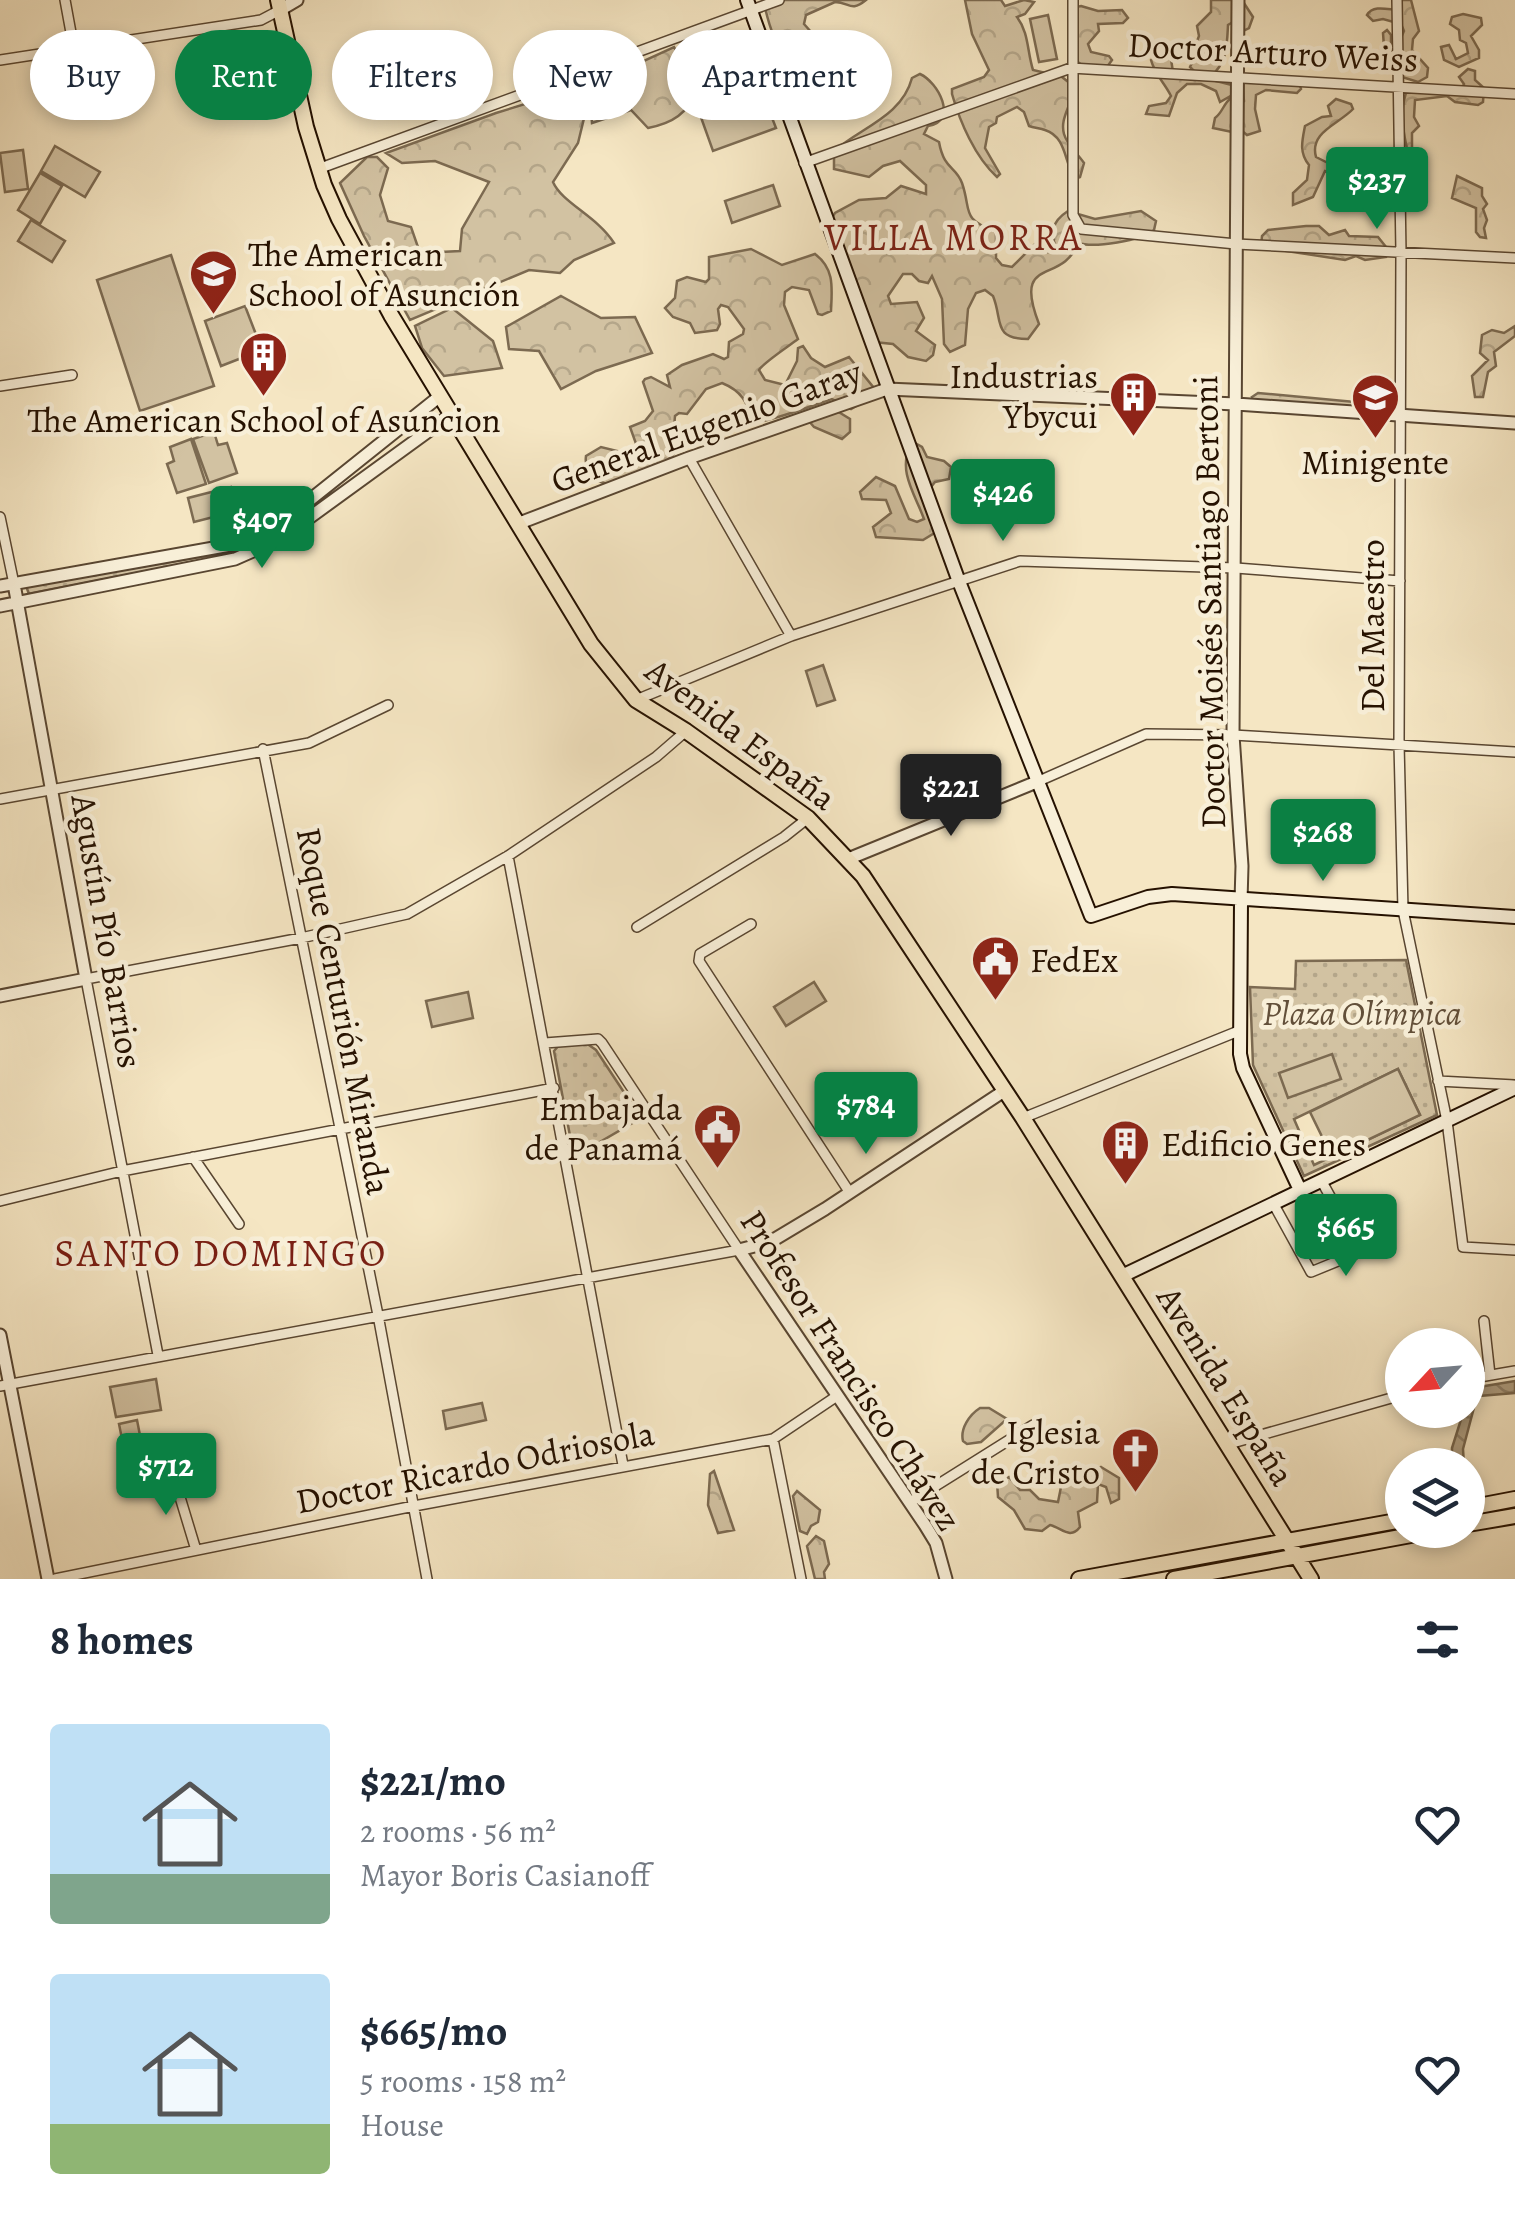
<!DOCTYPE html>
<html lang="en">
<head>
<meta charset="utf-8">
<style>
  body { margin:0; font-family:Alegreya,serif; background:#f2f2f3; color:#1f2937; height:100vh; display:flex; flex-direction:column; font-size:38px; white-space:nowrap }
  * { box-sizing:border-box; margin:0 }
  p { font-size:32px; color:#747a83 }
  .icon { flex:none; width:55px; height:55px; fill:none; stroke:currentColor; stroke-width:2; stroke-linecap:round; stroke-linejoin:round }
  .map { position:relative; height:1579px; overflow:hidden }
  .drawer { display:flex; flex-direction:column; background:#fff; flex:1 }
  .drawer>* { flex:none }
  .guide { position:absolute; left:30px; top:30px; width:1000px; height:90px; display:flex; gap:20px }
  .needle { width:65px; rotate:244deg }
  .fabs { position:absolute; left:1385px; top:1328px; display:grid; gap:20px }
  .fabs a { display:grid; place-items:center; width:100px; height:100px; border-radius:50%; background:#fff; box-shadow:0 5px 15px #0003; font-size:50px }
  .price { position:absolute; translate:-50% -85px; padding:0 22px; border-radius:10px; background:#0b8043; color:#fff; font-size:32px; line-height:65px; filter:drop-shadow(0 2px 5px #0008) }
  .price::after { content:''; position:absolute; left:50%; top:60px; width:30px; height:22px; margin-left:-15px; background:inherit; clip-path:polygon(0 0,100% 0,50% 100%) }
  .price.active { background:#222; color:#fff }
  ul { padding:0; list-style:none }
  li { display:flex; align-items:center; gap:30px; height:250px; padding:0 50px }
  li span { display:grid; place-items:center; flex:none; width:280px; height:200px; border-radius:10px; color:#555 }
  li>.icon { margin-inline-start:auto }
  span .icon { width:120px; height:120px; fill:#fffc; stroke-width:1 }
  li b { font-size:42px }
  h2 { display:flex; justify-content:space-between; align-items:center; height:120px; padding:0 50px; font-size:42px }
  .pill { padding:0 35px; border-radius:45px; background:#fff; box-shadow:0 5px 15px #0003; font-size:35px; line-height:90px }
  .pill.active { background:#0b8043; color:#fff }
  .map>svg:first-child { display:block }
  .grass { fill:url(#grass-dots); stroke:#7c6a51; stroke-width:2.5; fill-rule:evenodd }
  .forest { fill:url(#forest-crowns); stroke:#7c6a51; stroke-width:2.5 }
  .garden { fill:#d2c2a2; stroke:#7c6a51; stroke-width:2.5 }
  .water { fill:url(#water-waves); stroke:#77664d; stroke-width:2.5 }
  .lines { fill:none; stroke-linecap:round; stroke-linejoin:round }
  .minor-casing { stroke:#594631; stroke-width:12 }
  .tertiary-casing { stroke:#594631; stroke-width:15 }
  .secondary-casing { stroke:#251100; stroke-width:16 }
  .primary-casing { stroke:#251100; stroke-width:18 }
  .minor { stroke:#f8efd8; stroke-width:9 }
  .tertiary { stroke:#f8efd8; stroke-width:11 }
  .secondary { stroke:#f8efd8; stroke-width:12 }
  .primary { stroke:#f5e6c3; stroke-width:14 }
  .labels { text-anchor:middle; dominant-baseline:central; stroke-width:9; stroke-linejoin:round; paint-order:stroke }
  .street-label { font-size:35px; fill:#251100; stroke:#f8efd8 }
  .poi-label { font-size:35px; fill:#251100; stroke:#f8efd8; text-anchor:start }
  .park-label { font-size:35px; font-style:italic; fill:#624f39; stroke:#f8efd8 }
  .neighbourhood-label { font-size:38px; letter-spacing:2.5px; fill:#7a1f14; stroke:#f8efd8 }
</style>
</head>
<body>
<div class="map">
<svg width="1515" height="1579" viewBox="0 0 1515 1579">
  <defs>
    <pattern id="grass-dots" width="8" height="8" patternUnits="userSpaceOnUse" patternTransform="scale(2.5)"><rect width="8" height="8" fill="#d2c2a2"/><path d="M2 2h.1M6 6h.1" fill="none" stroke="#b4a68a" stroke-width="1.8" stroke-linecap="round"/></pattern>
    <pattern id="forest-crowns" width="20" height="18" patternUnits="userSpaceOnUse" patternTransform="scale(2.5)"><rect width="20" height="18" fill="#d2c2a2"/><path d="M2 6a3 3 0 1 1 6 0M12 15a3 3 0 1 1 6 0" fill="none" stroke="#b4a68a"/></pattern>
    <pattern id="water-waves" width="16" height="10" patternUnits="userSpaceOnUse" patternTransform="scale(2.5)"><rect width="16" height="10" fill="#ae9e81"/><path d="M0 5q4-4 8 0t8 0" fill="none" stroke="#8d7f67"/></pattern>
  </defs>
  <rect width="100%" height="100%" fill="#f5e6c3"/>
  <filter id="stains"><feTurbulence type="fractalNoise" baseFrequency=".002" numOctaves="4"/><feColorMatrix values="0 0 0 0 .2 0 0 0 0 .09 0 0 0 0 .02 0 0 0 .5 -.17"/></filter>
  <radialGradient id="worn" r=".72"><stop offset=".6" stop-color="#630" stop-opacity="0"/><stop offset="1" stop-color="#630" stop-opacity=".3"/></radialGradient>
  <path class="grass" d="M235,551l3,2 -209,41 -3,-8z
    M1406,960l31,155 -133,61 -51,-111 -3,-78 45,2 1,-28zM1398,1069l22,46 -106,50 -20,-46z
    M586,1043l10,7 45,68 -67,39 -20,-106 6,-7z"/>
  <path class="forest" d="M763,0h103c-16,13 -16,2 -31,2l-29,13 -2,9 8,9 22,9 -2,8 -28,-6 -15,8c-18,-9 -21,-34 -26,-52z
    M965,0h36l4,6 19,-6 10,2 -9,12 -8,3c12,16 10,34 16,53l29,7 10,8c3,18 -13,31 -8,49 3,11 14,20 20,29l-4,14 -5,2c-11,-16 -8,-42 -30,-49 -5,-2 -11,-2 -16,-4l-5,-14 -7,-5 -20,10 -1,6 -7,4 -4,21 15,26 -3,3c-22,-20 -37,-55 -45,-83v-5l32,-12 5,-7 -17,-36z
    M1211,0h31l11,17 -4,11 -6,3 -10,-9 -5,3c-1,21 -1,38 -18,52l-9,1 -11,-11 3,-6 14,-8 -11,-9 3,-8 -2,-10 14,-14z
    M1396,0h15l8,31 -6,8 -1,11 16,18 -1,9 -9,5 -16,-5 -2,-18 -16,-12 -1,-14 4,-3 4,5v12l5,2 8,-18 -3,-7 -18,-5 -10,2 -6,-6c6,-10 19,-6 29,-5z
    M1081,6l17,5 24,-1 6,8 -5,5 -25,1 1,7 -11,13 3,8 18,4 3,4 -5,7h-23l-11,-9 3,-51z
    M1463,14l18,4 1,7 -11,11 8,14v8l-20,9 -15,-7 -3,-13 8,-2 7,14 12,-6 -2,-10 -6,-3 -1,-10 -9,-6 2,-7z
    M674,47l24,42c-11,25 -25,34 -50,39l-17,-18 -39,13 -3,-37z
    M1158,53l13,6 2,13c20,4 40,8 59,13l2,9 -14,8 -4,-11 -15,-7h-14l-10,9 -8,23 -23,-2 3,-8 17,-3 5,-7c-7,-14 -16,-21 -20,-36z
    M1468,69l7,2v9l9,8 -1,14 -5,3 -23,-3 -8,-6 -32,4 -1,17 5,9 -7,7v16h-5c-5,-24 -8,-38 1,-62l54,1 2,-4 -5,-7z
    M920,74c18,8 39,47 8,52l-4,8 15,8c5,28 17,24 23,41 10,29 -2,35 34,49v26l6,7 10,2 26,-26 9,2 1,9 9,-1c-7,-18 -6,-29 11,-40l27,8 46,-8 15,10 -2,9c-13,11 -60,18 -76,13 -16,43 -66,11 -39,81l-11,15c-36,0 -25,-19 -35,-43l-8,-6 -9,3 -8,16 -3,36 -15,7 -6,-8 -2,-45 -10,-23 -4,7 -9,-2 -7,-7h-9l-15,22 3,8 26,-2 7,16 -8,13 19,14 -2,10 -7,6 -18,-4 -15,-13 -19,-2 -43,-122 4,-7 24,-13 27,-2 15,-12 25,8v-9l-26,-24 -17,5 -14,11 -35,-8v-18c28,-24 68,-35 78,-73z
    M1298,79l3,10 -4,4 -31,-3 -10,5 -1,14 5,22 -13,4 -6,-5 -9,2 -19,-4 2,-10c8,-6 8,-14 16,-20l11,5 2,-2 -2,-20z
    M574,89l13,17 -9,37 -25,39c9,21 44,34 61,61l-40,17 -14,13 -31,-3 -119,50 -46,-84 -24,-53 27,-26h10l11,11 -8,27 8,26 23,6 9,26 40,-2 2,-22 27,-47 -54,-21 -33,2 -16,-10 110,-40z
    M1336,99l15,5 2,5c-14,15 -44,23 -37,48l10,5 14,-3 8,5 5,32 -17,4 2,-25 -13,-4 -12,26 -20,8v-12l14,-13 2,-15c-10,-12 -7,-24 -4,-39l17,-9 9,-1 -3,-10z
    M1457,176l25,12v8l5,8 -4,5 4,11 -3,8 2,10 -6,-1 -4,-5v-24l-24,-10z
    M1306,226h13l10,9 16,-5 4,6 29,1 8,10v10l-21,3 -9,-4 -11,4 -84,-13 1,-11 6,-6z
    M751,249l31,16 33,-11c20,15 17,34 16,57l-9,4 -4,-1 -9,-24 -17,-3 -7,5 -1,13 14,34c-9,7 -34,23 -39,31l6,10 20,5 12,-24 1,-13 5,-2 8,12 14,9 24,-10 29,36 -27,16 -19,-10c-15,5 -68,25 -79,23 -6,-20 -11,-31 -31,-39l-16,6 -19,25 -8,-1 -4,3 -1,12 5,18c-11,24 -49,30 -72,38 -13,-3 -23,-14 -21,-28l15,-9 24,6 14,-1 -9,-25 15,-6 8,-10 -10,-29 2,-3 6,-2 19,10 -3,-12 15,-10 31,-11 11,5 4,-2 1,-15 14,-8 1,-5 -16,-22 -7,-2 -3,4 2,15 -3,6 -22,3 -5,-10 -17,-6 -8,-9 10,-10 2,-17 10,-4 19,5 3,-3v-22z
    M561,296l40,22 34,-1 17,36 -56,18 -35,18 -22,-38 -30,-2 -3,-22z
    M452,308l41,33 9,27 -58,8 -22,-28 -7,-22z
    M1515,326v10l-21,16 2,14 -8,6 -5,25h-8l-3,-21 16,-16 -8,-7 2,-18 10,-5 12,3z
    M1258,393l97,9 36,-2 5,5 -6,5 -135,-9 -3,-4z
    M837,411l13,8v13l-8,7 -28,-12 -6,-7z
    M915,443l7,4 5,10 17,4 7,6 -2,12 -14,3 -4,5 5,45 -13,8 -47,-3 -3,-10 18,-14 -5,-13 -24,-1 -2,-7 16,-15 19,9 14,33 8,3 7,-3c-9,-25 -26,-47 -14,-73z
    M980,1408h9l18,11 -26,23 -14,2 -4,-3c-3,-12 6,-26 17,-33z
    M1101,1467l18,11v21l-8,4 -5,-16 -8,-3 -1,18 -19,10 2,15c-10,13 -18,1 -30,-2l-8,6 -17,-2 -11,-19 -16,-13 -1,-15 12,-5 11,13h10l9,9 19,3 3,-15z
    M714,1471l20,59 -16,3 -10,-28 2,-31z
    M797,1491l23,19 -2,12 -7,4 -4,8 -7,-3 -7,-35z
    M816,1536l8,5 5,23 -5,8 1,7h-10l-8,-33z"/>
  <path class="garden" d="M1048,15l9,44 -18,3 -9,-43z
    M760,87l16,41 -63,23 -15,-42z
    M55,146l45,26 -15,25 -44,-26z
    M23,150l5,39 -23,3 -5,-39z
    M40,173l22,13 -22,38 -22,-14z
    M773,185l7,21 -48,17 -7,-22z
    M31,220l34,21 -13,21 -34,-21z
    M171,255l43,131 -74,25 -43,-131z
    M245,306l17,44 -41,16 -16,-45z
    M214,432l4,13 9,-2 10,30 -28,10 -16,-44z
    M191,439l15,45 -29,9 -10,-29 7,-3 -4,-14z
    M231,487l6,24 -43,11 -6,-24z
    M823,665l12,35 -18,6 -11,-35z
    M814,982l12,19 -40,25 -12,-19z
    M468,992l5,26 -41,9 -6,-26z
    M1332,1054l9,25 -53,19 -9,-25z
    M1398,1069l22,46 -88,42 -22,-45z
    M156,1379l5,31 -45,7 -6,-30z
    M482,1403l4,17 -40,9 -3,-18z
    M137,1420l7,36 -18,3 -7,-35z"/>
  <path class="water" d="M1515,1381v12l-36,3 -3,4 -13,49 1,16h-12v-17l12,-38h4l2,-17 9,-6z"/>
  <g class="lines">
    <defs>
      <path id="minor" d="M65,0l9,49
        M1073,0v215l8,14 155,15 279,14
        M1397,0l4,253 -2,491 4,166 44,211 16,126 52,3
        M0,60l261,-40 19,-10
        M804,163l267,-95 444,26
        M318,169l461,-169
        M0,386l72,-11
        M689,458l102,178
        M0,517l14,67
        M636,700l155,-64 229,-75 216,7 164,13
        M263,749l115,566 49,264
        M1039,781l107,-47 87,1 282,17
        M0,799l309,-56 79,-38
        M508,856l115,609
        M751,924l-51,30 -1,7 151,232
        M637,927l147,-90 24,-19
        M1438,1081l77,4
        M1023,1118l218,-88
        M193,1157l46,67
        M0,1201l122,-30 432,-83
        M1273,1203l38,69 44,-18 4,-5 -38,-69
        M1484,1321l6,54
        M158,1355l-72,-376 215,-41 106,-24 101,-58 148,-99 30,-26
        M1468,1379l47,-8
        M0,1386l739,-136 -137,-207 -4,-4 -53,4
        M773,1439l28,140
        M1229,1444l173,-49
        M173,1474l23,76
        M910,1502l123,-77
        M55,1579l359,-73 359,-67 64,-43"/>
      <path id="tertiary" d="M1238,0l-5,735 9,131 -1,35
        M280,10l17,-10
        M517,524l172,-66 198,-69 349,15 279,19
        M0,586l236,-42 26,-9 24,-16 154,-123
        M0,606l235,-47 45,-20 172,-125
        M848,859l191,-78
        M0,996l86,-17 -72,-395
        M0,1335l48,244
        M946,1579l-10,-36 -11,-18 -186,-275 31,-8 55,-33 179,-118"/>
      <path id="secondary" d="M747,0l211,579 133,337 57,-19 24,-3 343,23
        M1241,901l-1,153 3,14 57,122
        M1122,1276l393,-188"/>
      <path id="primary" d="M278,0l28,127 18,58 15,34 52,96 200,329 45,56 50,31 122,87 55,58 160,242 288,461
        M1468,1508l47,-9
        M1468,1524l47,-8
        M1079,1579l323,-59
        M1174,1579l264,-49"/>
    </defs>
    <use href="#minor" class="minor-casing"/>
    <use href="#tertiary" class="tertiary-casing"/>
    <use href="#secondary" class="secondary-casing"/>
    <use href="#primary" class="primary-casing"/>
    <use href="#minor" class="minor"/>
    <use href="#tertiary" class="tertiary"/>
    <use href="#secondary" class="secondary"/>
    <use href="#primary" class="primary"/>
  </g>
  <defs>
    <symbol id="school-pin" viewBox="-11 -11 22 30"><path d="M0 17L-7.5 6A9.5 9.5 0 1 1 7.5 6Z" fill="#8f2418" stroke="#f8efd8"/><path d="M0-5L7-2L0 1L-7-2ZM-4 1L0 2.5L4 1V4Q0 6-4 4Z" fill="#fff"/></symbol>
    <symbol id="building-pin" viewBox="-11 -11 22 30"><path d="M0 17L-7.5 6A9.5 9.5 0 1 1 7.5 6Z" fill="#8f2418" stroke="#f8efd8"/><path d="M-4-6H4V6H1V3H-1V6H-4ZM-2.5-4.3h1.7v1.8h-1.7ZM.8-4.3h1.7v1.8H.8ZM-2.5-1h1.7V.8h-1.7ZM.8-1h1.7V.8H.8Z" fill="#fff"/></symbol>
    <symbol id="civic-pin" viewBox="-11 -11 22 30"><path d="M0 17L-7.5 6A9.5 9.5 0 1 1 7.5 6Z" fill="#8f2418" stroke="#f8efd8"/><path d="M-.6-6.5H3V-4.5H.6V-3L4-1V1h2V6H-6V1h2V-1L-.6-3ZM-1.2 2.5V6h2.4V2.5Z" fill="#fff"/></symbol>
    <symbol id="church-pin" viewBox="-11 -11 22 30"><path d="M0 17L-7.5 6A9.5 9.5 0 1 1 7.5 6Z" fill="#8f2418" stroke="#f8efd8"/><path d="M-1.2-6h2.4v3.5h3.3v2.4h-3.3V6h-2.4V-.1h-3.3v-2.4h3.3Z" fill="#fff"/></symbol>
  </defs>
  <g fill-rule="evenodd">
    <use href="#school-pin" x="186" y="246" width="55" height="75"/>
    <use href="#building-pin" x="236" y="328" width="55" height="75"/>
    <use href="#building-pin" x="1106" y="368" width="55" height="75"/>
    <use href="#school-pin" x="1348" y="370" width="55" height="75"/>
    <use href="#civic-pin" x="968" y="932" width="55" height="75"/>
    <use href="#civic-pin" x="690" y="1100" width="55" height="75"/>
    <use href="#building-pin" x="1098" y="1116" width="55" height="75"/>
    <use href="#church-pin" x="1108" y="1424" width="55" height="75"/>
  </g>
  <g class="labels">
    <g class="street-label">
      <text transform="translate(1273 52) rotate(3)">Doctor Arturo Weiss</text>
      <text transform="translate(706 426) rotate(-20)">General Eugenio Garay</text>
      <text transform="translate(1209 602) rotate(-91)">Doctor Moisés Santiago Bertoni</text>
      <text transform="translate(1372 626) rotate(-90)">Del Maestro</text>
      <text transform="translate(741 734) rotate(37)">Avenida España</text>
      <text transform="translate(107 931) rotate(80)">Agustín Pío Barrios</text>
      <text transform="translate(344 1011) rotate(79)">Roque Centurión Miranda</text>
      <text transform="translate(851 1370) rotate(57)">Profesor Francisco Chávez</text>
      <text transform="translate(1226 1386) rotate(58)">Avenida España</text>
      <text transform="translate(475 1467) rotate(-11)">Doctor Ricardo Odriosola</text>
    </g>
    <g class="poi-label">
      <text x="248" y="254">The American<tspan x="248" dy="40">School of Asunción</tspan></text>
      <text x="1098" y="376" text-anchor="end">Industrias<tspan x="1098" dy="40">Ybycui</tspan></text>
      <text x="264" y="420" text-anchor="middle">The American School of Asuncion</text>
      <text x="1375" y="462" text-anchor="middle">Minigente</text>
      <text x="1030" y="960">FedEx</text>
      <text x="682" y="1108" text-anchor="end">Embajada<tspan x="682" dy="40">de Panamá</tspan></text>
      <text x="1161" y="1144">Edificio Genes</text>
      <text x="1100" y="1432" text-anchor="end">Iglesia<tspan x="1100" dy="40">de Cristo</tspan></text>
    </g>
    <g class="park-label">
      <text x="1362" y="1013">Plaza Olímpica</text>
    </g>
    <g class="neighbourhood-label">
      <text x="954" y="237">VILLA MORRA</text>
      <text x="221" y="1253">SANTO DOMINGO</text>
    </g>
  </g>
  <rect width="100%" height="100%" filter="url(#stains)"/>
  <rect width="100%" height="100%" fill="url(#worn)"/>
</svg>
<div class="fabs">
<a><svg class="needle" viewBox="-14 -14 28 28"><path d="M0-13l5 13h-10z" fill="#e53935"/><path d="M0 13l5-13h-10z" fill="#747a83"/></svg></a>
<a><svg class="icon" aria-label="layers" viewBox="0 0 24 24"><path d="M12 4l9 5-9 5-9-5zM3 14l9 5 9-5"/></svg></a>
</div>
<b class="price" style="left:1377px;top:232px">$237</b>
<b class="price" style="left:1003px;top:544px">$426</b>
<b class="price" style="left:262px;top:571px">$407</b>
<b class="price active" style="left:951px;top:839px">$221</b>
<b class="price" style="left:1323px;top:884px">$268</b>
<b class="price" style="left:866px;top:1157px">$784</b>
<b class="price" style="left:1346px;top:1279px">$665</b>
<b class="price" style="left:166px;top:1518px">$712</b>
<div class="guide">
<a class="pill">Buy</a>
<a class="pill active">Rent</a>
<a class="pill">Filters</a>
<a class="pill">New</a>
<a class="pill">Apartment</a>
</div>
</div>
<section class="drawer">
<h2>8 homes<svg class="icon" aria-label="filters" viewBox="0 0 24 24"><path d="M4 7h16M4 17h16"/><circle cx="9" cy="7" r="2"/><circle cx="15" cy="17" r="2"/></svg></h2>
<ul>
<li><span style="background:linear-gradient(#bfe0f5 75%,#7fa58c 0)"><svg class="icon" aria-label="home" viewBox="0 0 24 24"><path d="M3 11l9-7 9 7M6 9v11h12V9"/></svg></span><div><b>$221/mo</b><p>2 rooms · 56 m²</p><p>Mayor Boris Casianoff</p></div><svg class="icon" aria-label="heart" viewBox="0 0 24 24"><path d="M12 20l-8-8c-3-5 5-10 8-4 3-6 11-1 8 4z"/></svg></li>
<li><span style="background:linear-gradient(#bfe0f5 75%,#8fb573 0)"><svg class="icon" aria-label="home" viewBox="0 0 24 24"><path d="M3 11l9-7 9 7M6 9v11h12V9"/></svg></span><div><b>$665/mo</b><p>5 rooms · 158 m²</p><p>House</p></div><svg class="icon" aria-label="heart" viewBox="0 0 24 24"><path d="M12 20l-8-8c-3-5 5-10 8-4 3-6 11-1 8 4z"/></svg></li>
</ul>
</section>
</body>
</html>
